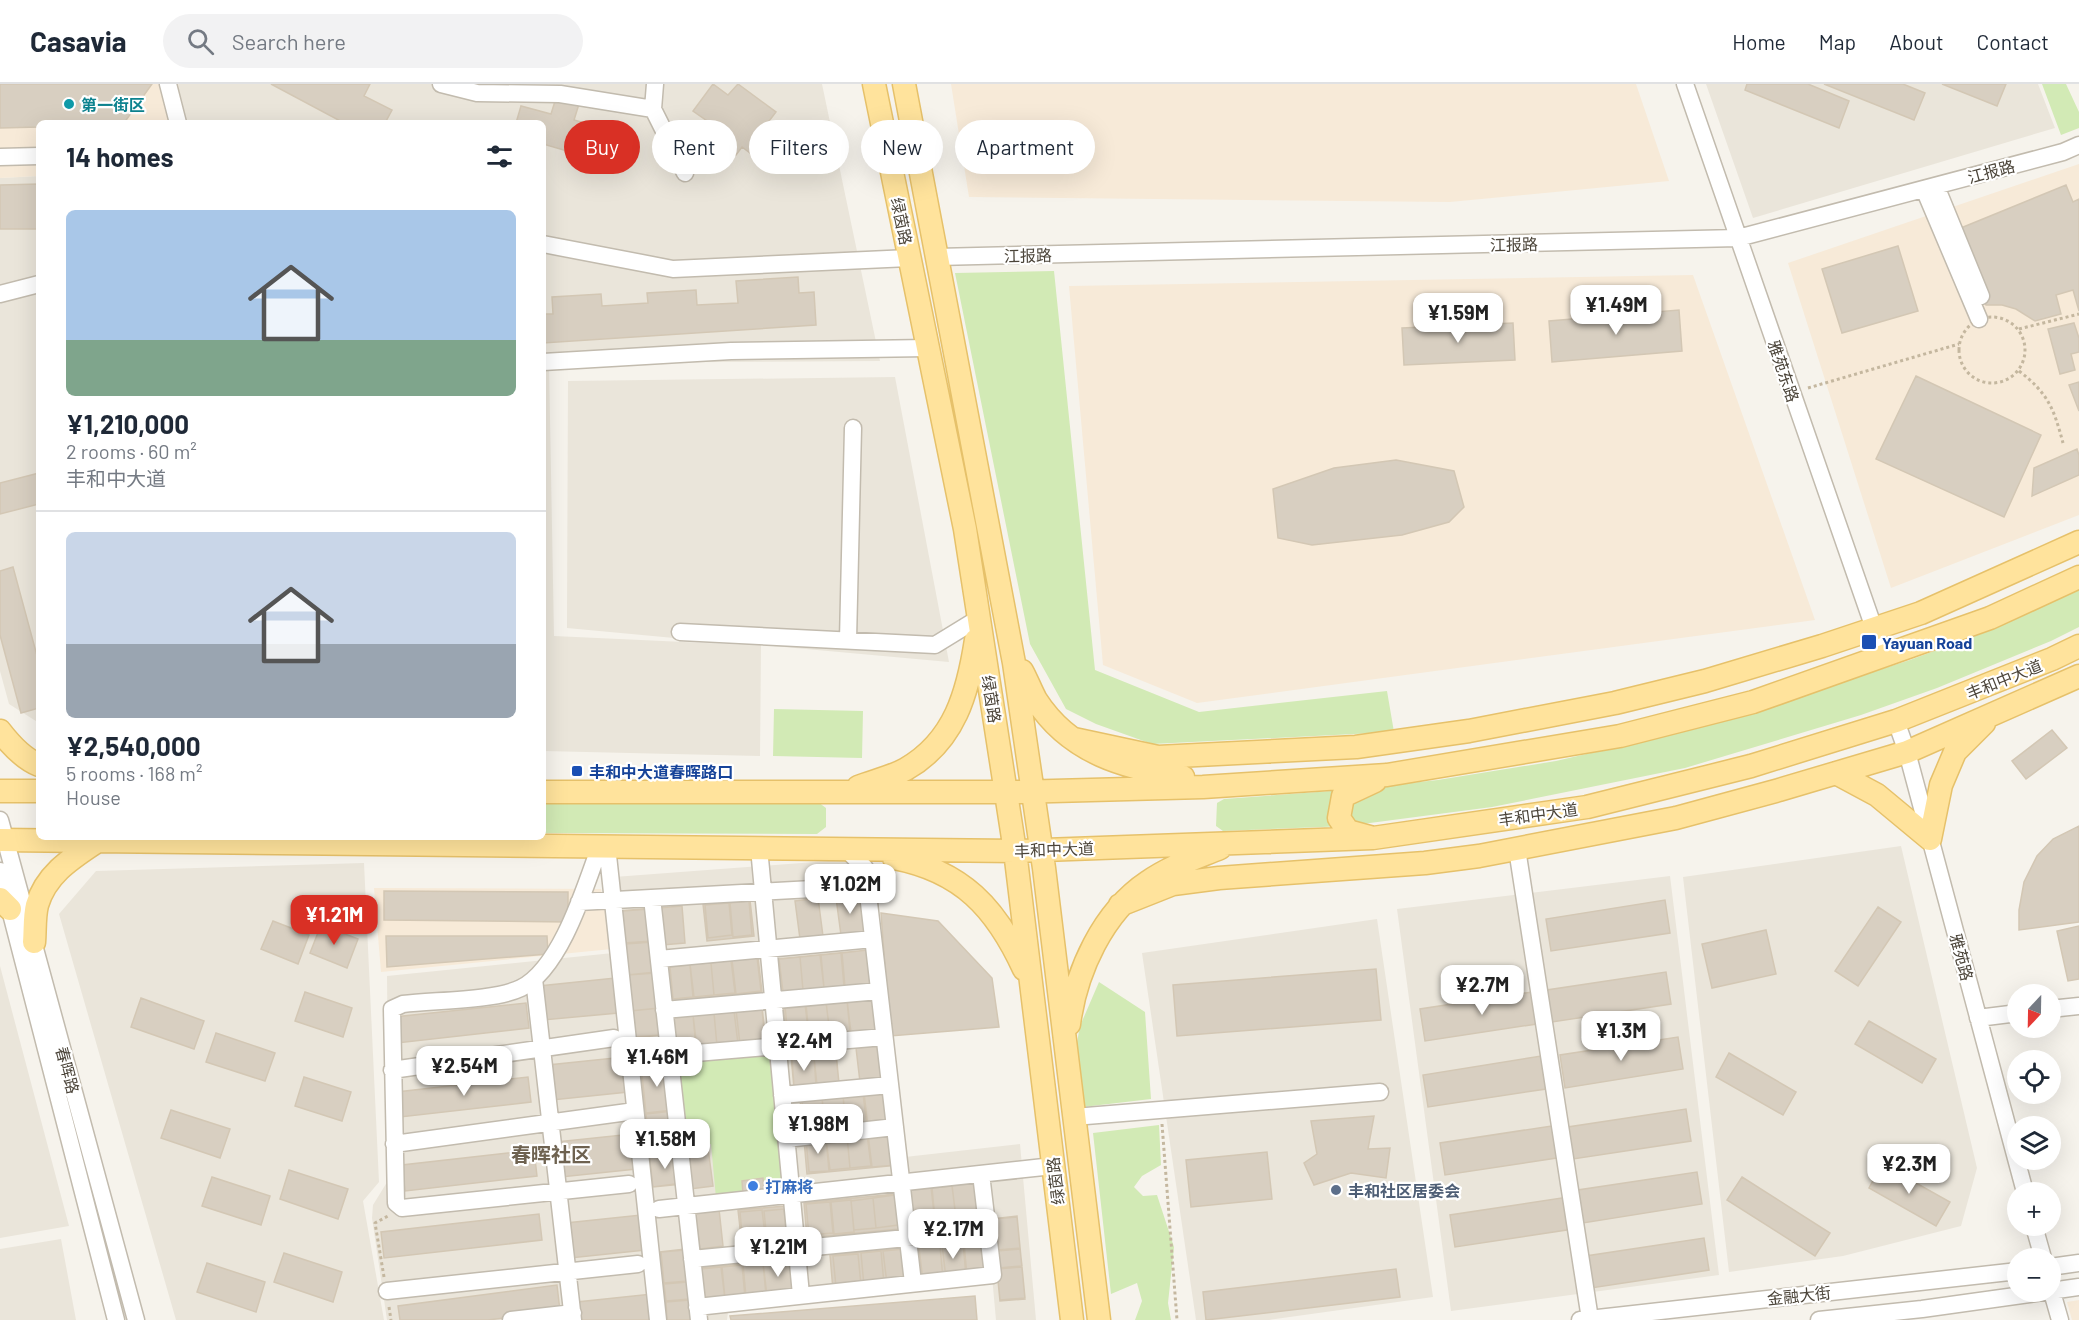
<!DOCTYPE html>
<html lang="en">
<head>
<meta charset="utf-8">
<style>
  body { margin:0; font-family:Barlow,"Noto Sans SC",sans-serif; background:#f2f2f3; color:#1f2937; height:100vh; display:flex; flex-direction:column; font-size:22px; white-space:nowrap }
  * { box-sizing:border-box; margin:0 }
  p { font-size:20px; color:#747a83 }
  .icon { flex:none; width:33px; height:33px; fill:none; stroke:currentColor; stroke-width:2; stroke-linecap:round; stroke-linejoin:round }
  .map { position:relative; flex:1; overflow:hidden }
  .details { position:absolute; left:36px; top:36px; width:510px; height:720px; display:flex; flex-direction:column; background:#fff; border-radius:9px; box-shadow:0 6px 24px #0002 }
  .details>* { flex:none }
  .banner { position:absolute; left:564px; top:36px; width:570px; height:54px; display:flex; gap:12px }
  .needle { width:39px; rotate:202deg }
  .tools { position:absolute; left:2007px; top:900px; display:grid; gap:12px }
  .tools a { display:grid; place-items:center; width:54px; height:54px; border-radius:50%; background:#fff; box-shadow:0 6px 24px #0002; font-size:30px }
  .price { position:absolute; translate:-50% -51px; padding:0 14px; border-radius:12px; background:#fff; color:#222; font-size:20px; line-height:39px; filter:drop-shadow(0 2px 3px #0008) }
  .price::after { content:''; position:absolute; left:50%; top:36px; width:18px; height:14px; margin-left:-9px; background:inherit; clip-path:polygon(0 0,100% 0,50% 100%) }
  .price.on { background:#d93025; color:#fff }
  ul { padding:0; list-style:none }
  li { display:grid; align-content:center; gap:12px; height:318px; padding:0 30px }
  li+li { border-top:2px solid #e0e1e3 }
  li span { display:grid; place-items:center; height:186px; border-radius:9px; color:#555 }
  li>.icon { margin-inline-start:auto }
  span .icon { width:108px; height:108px; fill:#fffc; stroke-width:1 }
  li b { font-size:26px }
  h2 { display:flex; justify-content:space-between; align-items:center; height:72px; padding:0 30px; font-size:26px }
  .tag { padding:0 21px; border-radius:27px; background:#fff; box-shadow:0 6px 24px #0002; font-size:21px; line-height:54px }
  .tag.on { background:#d93025; color:#fff }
  header { display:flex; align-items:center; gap:36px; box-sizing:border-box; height:84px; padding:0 30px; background:#fff; border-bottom:2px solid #e0e1e3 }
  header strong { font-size:28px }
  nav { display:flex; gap:33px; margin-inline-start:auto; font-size:21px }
  .search { width:420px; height:54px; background:#f2f2f3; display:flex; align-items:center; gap:15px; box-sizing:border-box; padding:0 21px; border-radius:33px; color:#747a83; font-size:22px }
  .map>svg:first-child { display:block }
  .residential { fill:#eae5da }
  .commercial { fill:#f7ead8 }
  .green { fill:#d2eab5 }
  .building { fill:#d8cfc1; stroke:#d3c7b4; stroke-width:1.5 }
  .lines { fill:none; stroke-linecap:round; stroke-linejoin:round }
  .minor-casing { stroke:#c2bbae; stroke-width:19 }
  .major-casing { stroke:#e6c16a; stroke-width:25 }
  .path { stroke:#c4b79f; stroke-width:3; stroke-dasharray:3 3; stroke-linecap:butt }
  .minor { stroke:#fff; stroke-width:16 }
  .major { stroke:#ffe39c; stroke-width:22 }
  .culture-dot { fill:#0f9aa8; stroke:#fff; stroke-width:2 }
  .transit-dot { fill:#1a4fb4; stroke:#fff; stroke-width:2 }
  .shop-dot { fill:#3f7fe0; stroke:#fff; stroke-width:2 }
  .service-dot { fill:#5c6f8a; stroke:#fff; stroke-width:2 }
  .labels { text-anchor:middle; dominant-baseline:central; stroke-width:4.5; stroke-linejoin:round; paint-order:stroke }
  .culture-label { font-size:16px; font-weight:bold; fill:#0d838f; stroke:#fff; text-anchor:start }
  .street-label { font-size:16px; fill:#4b4439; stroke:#fff }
  .transit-label { font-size:16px; font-weight:bold; fill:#164399; stroke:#fff; text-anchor:start }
  .shop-label { font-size:16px; font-weight:bold; fill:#366cbe; stroke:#fff; text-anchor:start }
  .service-label { font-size:16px; font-weight:bold; fill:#4e5e75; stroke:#fff; text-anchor:start }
  .quarter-label { font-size:20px; font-weight:bold; fill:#6e6250; stroke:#fff }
</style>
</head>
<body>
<header>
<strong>Casavia</strong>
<div class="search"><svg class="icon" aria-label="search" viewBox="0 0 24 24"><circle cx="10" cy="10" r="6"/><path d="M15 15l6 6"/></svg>Search here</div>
<nav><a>Home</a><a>Map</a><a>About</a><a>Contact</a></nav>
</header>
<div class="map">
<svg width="2079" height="1236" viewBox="0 0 2079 1236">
  <rect width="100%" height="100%" fill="#f6f3ec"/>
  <path class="residential" d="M178,0h644l58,277 -331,2 5,273 195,9 -182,-17 1,-247 327,-4 54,285 -188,-17 -1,111 -217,-5v-628h-359z
    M1706,0h332l17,44 -302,90z
    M39,92v547l-30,-19 -9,-33v-493z
    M1901,762l76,322 -16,58 -118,30 -114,16 -46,-395z
    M867,774l38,299 115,-13 16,176h-40l-4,-44 -264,36 -1,8h-62l-51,-443z
    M364,779l15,319 -16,19 21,119h-208l-117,-406 37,-43z
    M1670,792l49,399 -268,36 -54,-402z
    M1377,835l56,378 -164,23h-73l-54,-367z
    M613,869l42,367h-268l-15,-102 1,-13 16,-26 -2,-203z
    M0,882l69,260 -69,12z
    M61,1155l15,81h-76v-71z"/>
  <path class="commercial" d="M0,0h178l6,39h-145v53l-39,2z
    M951,0h685l33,97 -219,21 -481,-5z
    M2079,80v351l-188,73 -103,-325z
    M1693,191l122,345 -618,83 -94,-38 -34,-379z
    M374,804l227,1 11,60 -231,23z
    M2079,1216v20h-7l-5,-18z"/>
  <path class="green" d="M2042,0h24l13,28v16l-18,7z
    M1054,187l41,399 104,42 188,-21 7,41 -242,12 -56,-20 -30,-15 -36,-65 -75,-371z
    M2079,505v38l-28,14 -114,47 -76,27 -176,53 -193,39 -145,19 -124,5 -7,-5 1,-23 7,-4 120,-9 94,-10 118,-19 139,-32 215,-69 78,-29z
    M774,625l89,2 -1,47 -89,-2z
    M543,717l275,1 8,6v19l-9,7 -274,-1z
    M1099,898l46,30 6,87 -68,8 -7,-59 4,-22z
    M774,966l14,142 -72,6 -5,-54 -28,3 -8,-88z
    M1159,1041l2,40 -19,11 -8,11 9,9 14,-1 17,52 -6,56 3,17h-36l7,-19 -5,-18 -26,11 -18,-161z"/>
  <path class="building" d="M0,0h152l-28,39h-85v4l-39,1z
    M271,0h99l-6,12 28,14 -7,13h-41z
    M713,0l15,11 10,-11 38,28 -13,17 19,14 -16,22 -24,-18 -6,8 -32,-23 6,-9 -17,-12z
    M1747,0h61l41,17 -10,27 -94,-38z
    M1824,0h79l22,9 -11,27z
    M1942,0h64l-9,22z
    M556,14l23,6 -5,16 33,9 -9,31 -55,-16v-21h-27l5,-17 30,8z
    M39,100v45h-39v-44z
    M2066,101l7,17 6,-3v112l-6,-21 -17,5 5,19 -26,7 -19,-12 -14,-4h-16l-30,-75z
    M1898,162l20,65 -76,22 -20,-64z
    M798,193l1,16 15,-1 2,33 -273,18v-29h10l-1,-17 49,-3 1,12 46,-3 -1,-10 49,-3 1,15 41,-2 -2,-22z
    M1679,226l3,41 -130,11 -3,-41z
    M1513,239l2,37 -111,5 -2,-37z
    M2074,239l5,15v14l-8,2 4,16 -15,4 -12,-45z
    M1916,292l125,59 -37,82 -128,-58z
    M2079,298v29l-10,-26z
    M2077,365l2,6v20l-47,21 2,-28z
    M1396,376l58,11 10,36 -15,15 -47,13 -90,10 -34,-7 -5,-49 61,-21z
    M39,389v31l-39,10v-31z
    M13,483l26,96v45l-18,5 -21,-78v-64z
    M2052,646l15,18 -41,31 -14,-18z
    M2079,742v96l-60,8v-20l5,-28 13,-26 16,-17z
    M384,807l184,1v30l-184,-2z
    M860,811l5,37 -24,3 -5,-37z
    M818,814l5,38 -23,3 -5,-38z
    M750,816l4,36 -47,5 -4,-37z
    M1665,816l5,33 -119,18 -5,-32z
    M749,817l3,34 -19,2 -3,-34z
    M729,819l3,32 -24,3 -3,-33z
    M682,822l3,37 -23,2 -4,-37z
    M1878,823l23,15 -43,64 -23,-15z
    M651,824l11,127 -30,3 -11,-127z
    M650,825l3,32 -29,2 -2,-32z
    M881,829l57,8 54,57 7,49 -109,9z
    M273,837l36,14 -11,29 -37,-15z
    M321,841l37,14 -11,29 -37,-15z
    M2079,842v53l-11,2 -11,-50z
    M1766,846l10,44 -64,14 -10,-44z
    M386,852h161l1,18 -161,13z
    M653,858l3,30 -29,3 -2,-31z
    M867,866l4,34 -26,3 -3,-34z
    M868,866l4,34 -91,9 -3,-34z
    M841,869l3,33 -20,2 -3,-33z
    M820,871l4,33 -21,2 -3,-33z
    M757,873l4,34 -25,3 -4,-34z
    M758,873l4,35 -91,9 -3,-35z
    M800,873l3,33 -20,2 -4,-33z
    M731,876l4,33 -21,2 -3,-32z
    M711,879l3,32 -20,2 -4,-33z
    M690,881l3,32 -20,2 -3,-32z
    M1376,885l5,51 -204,16 -4,-51z
    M1666,888l5,32 -119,18 -5,-32z
    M656,889l3,35 -29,3 -3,-36z
    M615,894l3,35 -75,7 -4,-34z
    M1538,907l5,32 -118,18 -5,-32z
    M305,908l47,16 -9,29 -48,-16z
    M873,912l4,35 -26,2 -4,-33z
    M874,912l3,35 -90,9 -4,-35z
    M141,914l63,23 -10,28 -63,-22z
    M847,916l3,32 -20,2 -4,-32z
    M826,918l4,32 -21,2 -3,-32z
    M526,919l3,25 -132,15 -3,-26z
    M805,920l4,33 -21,1 -3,-32z
    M762,923l4,35 -91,9 -3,-34z
    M660,924l2,27 -29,2 -3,-26z
    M762,924l3,34 -25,2 -4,-34z
    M734,927l4,33 -21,2 -3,-33z
    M714,929l3,33 -20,2 -4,-33z
    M693,931l3,33 -20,2 -3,-33z
    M1869,937l67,38 -14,24 -67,-39z
    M216,949l59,20 -10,28 -59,-19z
    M1678,953l5,32 -118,19 -5,-33z
    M881,961l4,35 -25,2 -4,-34z
    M836,968l3,32 -45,4 -3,-32z
    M1729,969l67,39 -13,23 -67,-38z
    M836,971l3,28 -22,2 -3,-28z
    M1541,972l5,33 -118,18 -5,-32z
    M624,973l4,35 -76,8 -4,-35z
    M814,973l2,28 -22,2 -2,-28z
    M669,976l13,124 -29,3 -14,-124z
    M668,978l5,48 -27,3 -5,-48z
    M304,993l47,15 -9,29 -47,-15z
    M528,993l3,25 -131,15 -3,-25z
    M889,1006l4,34 -25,3 -4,-34z
    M890,1006l4,35 -91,9 -3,-35z
    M863,1010l4,32 -21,2 -3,-32z
    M843,1011l3,33 -20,2 -4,-32z
    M822,1014l3,32 -20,2 -3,-32z
    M1686,1025l5,32 -118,18 -5,-32z
    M171,1026l59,19 -10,29 -59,-20z
    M673,1027l3,19 -28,3 -2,-19z
    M1374,1032l-6,33 22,-1 -4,30 -35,-5 -37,12 -10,-22 13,-9 -6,-33z
    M1558,1041l5,32 -118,18 -5,-32z
    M894,1046l4,35 -91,9 -3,-34z
    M676,1047l2,21 -28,3 -2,-21z
    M893,1047l4,34 -25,2 -4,-33z
    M632,1050l4,35 -75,8 -4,-35z
    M867,1050l4,32 -21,2 -3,-32z
    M847,1052l3,32 -20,2 -4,-32z
    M826,1054l3,33 -20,1 -3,-32z
    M708,1064l5,38 -23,3 -5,-38z
    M534,1066l3,26 -132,15 -3,-26z
    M1267,1068l5,47 -81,8 -5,-47z
    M678,1069l4,30 -29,4 -4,-31z
    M1882,1080l68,38 -14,24 -67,-38z
    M289,1086l59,19 -10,30 -58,-20z
    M1697,1088l5,32 -119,19 -5,-33z
    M212,1093l58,19 -9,29 -59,-19z
    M1742,1093l88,56 -15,23 -88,-56z
    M763,1094l1,14 -21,2 -1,-13z
    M978,1098l4,35 -72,8 -4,-35z
    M978,1098l4,34 -26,3 -4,-34z
    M952,1102l4,31 -18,4v-2h-3l-3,-31z
    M931,1103l4,35 -24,3 -4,-35z
    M895,1110l4,35 -92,9 -3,-35z
    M895,1111l3,30 -22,3 -3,-30z
    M1568,1113l5,32 -118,18 -5,-32z
    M873,1114l3,30 -22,2 -3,-29z
    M851,1116l3,32 -20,2 -3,-32z
    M830,1118l3,31 -24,2 -3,-31z
    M785,1122l4,36 -47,4 -4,-36z
    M719,1125l4,37 -23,3 -5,-37z
    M784,1125l3,30 -20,2 -3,-30z
    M762,1126l4,33 -23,2 -3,-33z
    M539,1130l3,26 -158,18 -3,-26z
    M641,1131l4,35 -75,8 -4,-35z
    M1017,1132l8,83 -25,2 -8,-82z
    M1017,1133l3,31 -24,2 -3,-31z
    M1704,1154l5,32 -118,18 -5,-32z
    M987,1155l4,35 -72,8 -4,-35z
    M984,1157l4,33 -21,2 -3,-33z
    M963,1159l3,33 -20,2 -4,-33z
    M940,1162l3,33 -20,2 -4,-33z
    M905,1164l3,35 -75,7 -3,-35z
    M685,1165l7,71h-26l-6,-68z
    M904,1165l3,33 -20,2 -4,-33z
    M1020,1165l2,17 -24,2 -2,-17z
    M685,1166l3,31 -24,2 -3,-31z
    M881,1167l3,33 -20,2 -3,-33z
    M284,1169l58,19 -9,30 -59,-20z
    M858,1170l3,31 -25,2 -3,-31z
    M789,1175l4,35 -26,2 -4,-34z
    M790,1175l3,35 -90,9 -4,-35z
    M207,1179l58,19 -9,30 -59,-20z
    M763,1179l3,32 -20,2 -3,-33z
    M742,1181l3,32 -20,2 -3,-32z
    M721,1183l4,32 -21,2 -3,-32z
    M1022,1183l3,31 -25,2 -3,-31z
    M1396,1185l4,28 -194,23 -3,-28z
    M688,1198l2,17 -24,2 -2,-17z
    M557,1201l3,26 -72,9h-88l-2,-14z
    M652,1210l3,26h-76l-2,-18z
    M975,1212l2,24h-246l-1,-4z
    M690,1216l2,20h-25l-1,-18z"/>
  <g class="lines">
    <defs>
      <path id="minor" d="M168,0l10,39
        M441,0l36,9 83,1 93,15 32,64
        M1685,0l199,573
        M653,25l2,-25
        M0,73l39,-1
        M1936,102l45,110
        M1924,105l55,130
        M543,160l130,25 236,-11
        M937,173l801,-19 325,-86 16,-7
        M0,210l39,-10
        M543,278l188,-11 197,-3
        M680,548l255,13 44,-27
        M848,556l5,-212
        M1896,637l11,31 118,440
        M0,736l136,500
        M600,762c-15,41 -39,122 -79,142 -27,13 -86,12 -118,16l-11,5 4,194 6,5 227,-24
        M607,762l51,474
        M759,764l42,447
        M846,765l19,19 48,415
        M1517,765l73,470
        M0,787l116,449
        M652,814l47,422
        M579,818l288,-16
        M659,875l214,-20
        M534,895l39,341
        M2050,925l29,-3
        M664,926l215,-19
        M1978,934l40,-5
        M649,973l235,-20
        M392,986l222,-32
        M782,1011l108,-10
        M1074,1033l306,-25
        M786,1055l109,-12
        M394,1060l241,-33
        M659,1125l394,-43
        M2034,1142l9,32
        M692,1175l296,-29
        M2050,1183l29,-4
        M2050,1201l10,35
        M387,1207l251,-27
        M697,1223l296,-32 -12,-101
        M511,1236l62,-7
        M1580,1236l438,-49
        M1819,1236l103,-11 157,-22"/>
      <path id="major" d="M874,0l91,445 50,322 57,469
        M904,0l110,579 30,205 55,452
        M1022,587c5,9 9,20 14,29 34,53 89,68 147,77
        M0,647c10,13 24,28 39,34
        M1074,655l84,18 198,-10 113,-16 146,-28 90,-22 117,-35 99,-33 158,-71
        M1836,689l41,22 53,44 11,-54 14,-33 29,-29
        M858,703c15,-6 34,-10 48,-18 49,-28 62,-77 70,-129
        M0,707h39
        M543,708h471l189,-5 184,-12 233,-39 133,-34 237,-84 89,-41
        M1370,753l-22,-6 -9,-13 4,-22 32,-15
        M0,756l1015,11 358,-13 214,-31 164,-41 145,-45 156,-62 27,-13
        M894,774c68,13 102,50 130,111
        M0,815l10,10
        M1120,821l53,-21 46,-6 206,-15 54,-7 197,-38 103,-28 128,-38 172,-76
        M34,858c1,-11 0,-25 3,-37 9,-31 35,-47 59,-63
        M1069,940c7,-53 34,-112 79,-142 21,-15 48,-24 72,-34"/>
    </defs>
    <use href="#minor" class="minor-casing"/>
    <use href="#major" class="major-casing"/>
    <path class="path" d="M1959 266a33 33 0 1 1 66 0a33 33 0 1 1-66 0Z
      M2019,245l60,-15
      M2019,287c29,22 35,38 44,72
      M1808,304l151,-44
      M1162,1040l15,196
      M384,1193l-9,-54 13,-7
      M389,1223l2,13"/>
    <use href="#minor" class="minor"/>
    <use href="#major" class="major"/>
  </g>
  <circle class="culture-dot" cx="69" cy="20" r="6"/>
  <g class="transit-dot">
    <rect x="1861" y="550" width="16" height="16" rx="3"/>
    <rect x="571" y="681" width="12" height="12" rx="3"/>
  </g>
  <circle class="shop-dot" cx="753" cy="1102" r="6"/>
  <circle class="service-dot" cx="1336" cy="1106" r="6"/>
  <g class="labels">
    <g class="culture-label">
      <text x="81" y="20">第一街区</text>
    </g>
    <g class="street-label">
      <text transform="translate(1991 87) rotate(-15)">江报路</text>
      <text transform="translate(902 137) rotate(78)">绿茵路</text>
      <text transform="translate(1514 160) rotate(-1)">江报路</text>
      <text transform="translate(1028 171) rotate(-1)">江报路</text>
      <text transform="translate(1784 287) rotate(71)">雅苑东路</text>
      <text transform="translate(2004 595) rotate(-22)">丰和中大道</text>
      <text transform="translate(992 615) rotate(81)">绿茵路</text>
      <text transform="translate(1538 730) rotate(-8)">丰和中大道</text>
      <text transform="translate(1054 765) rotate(-2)">丰和中大道</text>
      <text transform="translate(1962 873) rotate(75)">雅苑路</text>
      <text transform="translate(68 986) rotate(75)">春晖路</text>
      <text transform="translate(1055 1097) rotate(-97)">绿茵路</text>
      <text transform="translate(1799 1211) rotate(-6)">金融大街</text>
    </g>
    <g class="transit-label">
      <text x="1882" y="558">Yayuan Road</text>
      <text x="589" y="687">丰和中大道春晖路口</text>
    </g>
    <g class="shop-label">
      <text x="765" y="1102">打麻将</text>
    </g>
    <g class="service-label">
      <text x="1348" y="1106">丰和社区居委会</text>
    </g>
    <g class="quarter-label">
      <text x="551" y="1070">春晖社区</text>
    </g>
  </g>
</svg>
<div class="tools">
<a><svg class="needle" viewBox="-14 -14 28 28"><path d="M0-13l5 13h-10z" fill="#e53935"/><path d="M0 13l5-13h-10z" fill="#747a83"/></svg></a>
<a><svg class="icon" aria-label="locate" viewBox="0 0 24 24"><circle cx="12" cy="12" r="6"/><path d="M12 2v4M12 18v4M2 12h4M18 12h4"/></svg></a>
<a><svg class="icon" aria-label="layers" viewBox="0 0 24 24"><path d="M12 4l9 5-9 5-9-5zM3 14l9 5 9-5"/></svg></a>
<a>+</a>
<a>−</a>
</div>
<b class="price" style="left:1616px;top:252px">¥1.49M</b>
<b class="price" style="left:1458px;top:260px">¥1.59M</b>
<b class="price" style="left:850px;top:831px">¥1.02M</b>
<b class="price on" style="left:334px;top:862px">¥1.21M</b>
<b class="price" style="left:1482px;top:932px">¥2.7M</b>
<b class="price" style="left:1621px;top:978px">¥1.3M</b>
<b class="price" style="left:804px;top:988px">¥2.4M</b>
<b class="price" style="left:657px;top:1004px">¥1.46M</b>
<b class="price" style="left:464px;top:1013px">¥2.54M</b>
<b class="price" style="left:818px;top:1071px">¥1.98M</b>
<b class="price" style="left:665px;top:1086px">¥1.58M</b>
<b class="price" style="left:1909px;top:1111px">¥2.3M</b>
<b class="price" style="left:953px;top:1176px">¥2.17M</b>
<b class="price" style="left:778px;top:1194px">¥1.21M</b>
<div class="banner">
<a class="tag on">Buy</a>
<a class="tag">Rent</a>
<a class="tag">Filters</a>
<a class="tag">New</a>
<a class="tag">Apartment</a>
</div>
<section class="details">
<h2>14 homes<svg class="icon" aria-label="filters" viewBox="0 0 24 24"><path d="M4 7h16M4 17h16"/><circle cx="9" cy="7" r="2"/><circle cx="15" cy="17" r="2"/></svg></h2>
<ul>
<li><span style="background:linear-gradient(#a9c7e8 70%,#7fa58c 0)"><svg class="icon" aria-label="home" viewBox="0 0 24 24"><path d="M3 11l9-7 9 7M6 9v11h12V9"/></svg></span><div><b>¥1,210,000</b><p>2 rooms · 60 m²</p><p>丰和中大道</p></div></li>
<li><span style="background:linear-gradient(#c9d6e8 60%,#9aa5b1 0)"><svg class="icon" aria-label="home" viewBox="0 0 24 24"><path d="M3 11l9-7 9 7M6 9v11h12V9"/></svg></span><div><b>¥2,540,000</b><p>5 rooms · 168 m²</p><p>House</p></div></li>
</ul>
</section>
</div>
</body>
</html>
